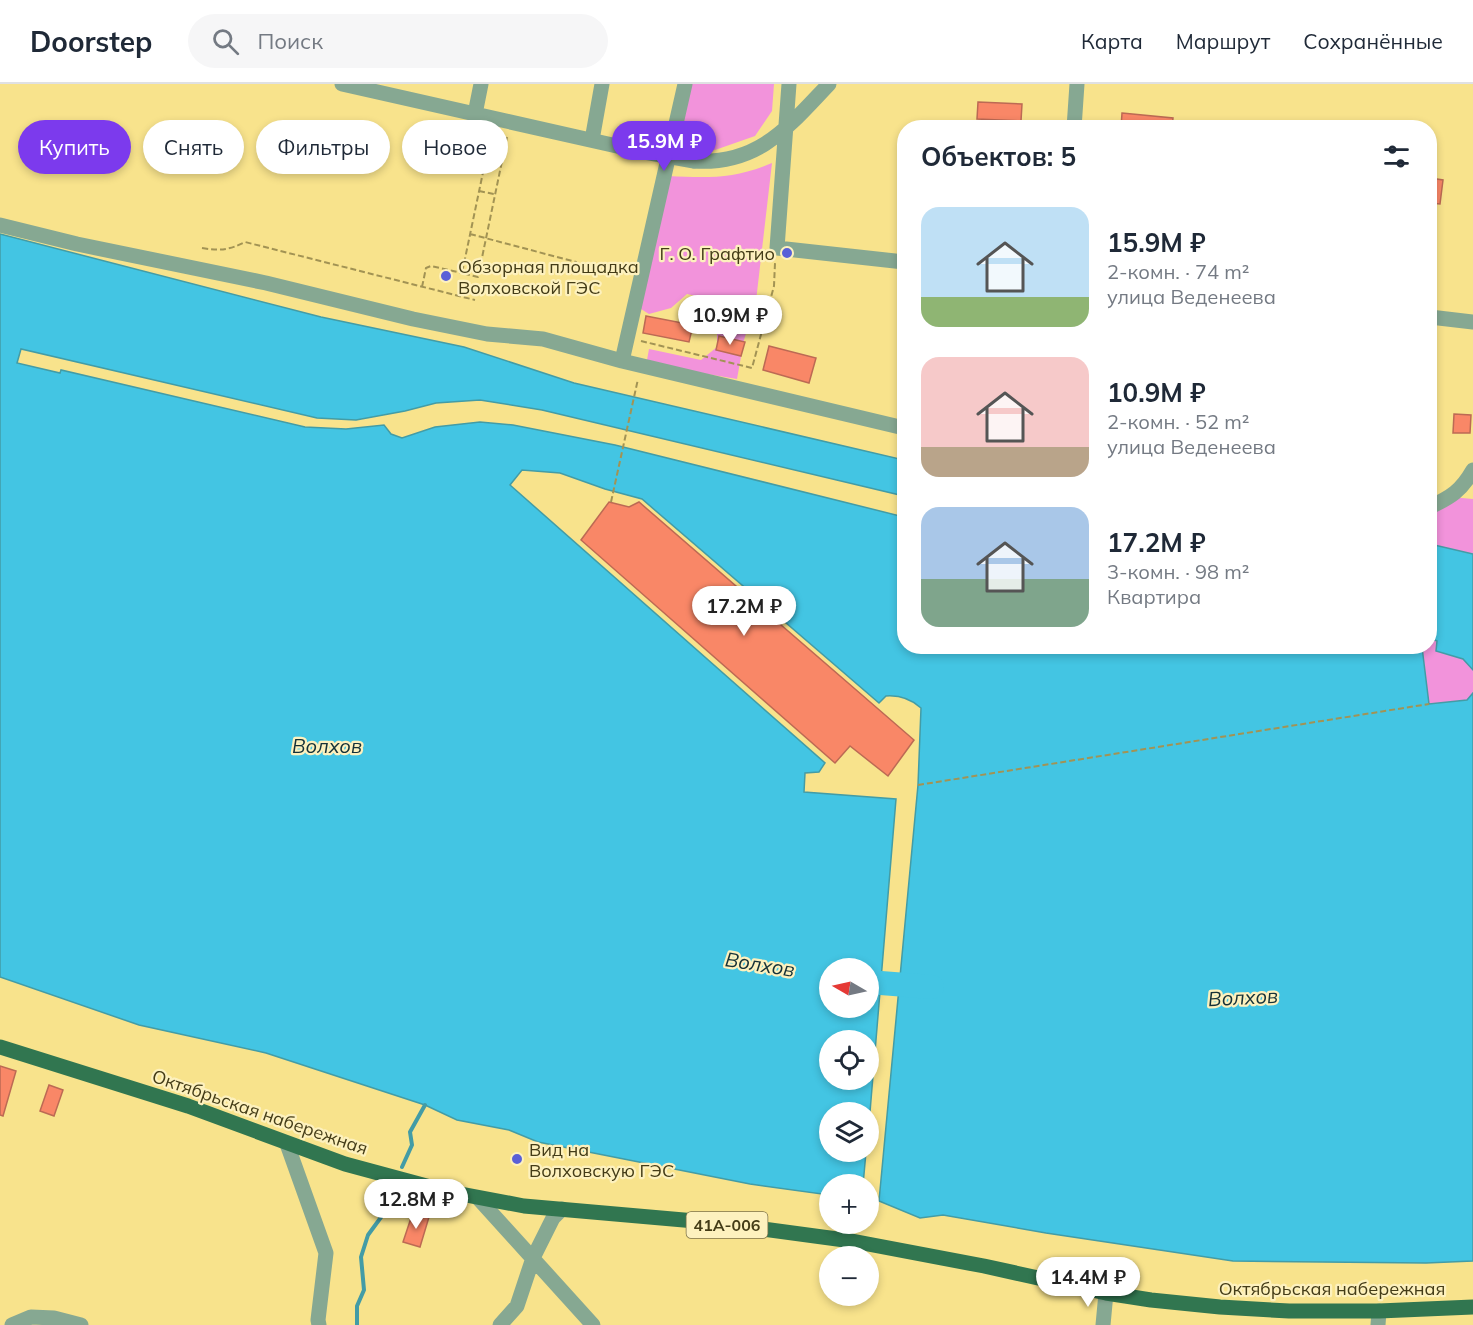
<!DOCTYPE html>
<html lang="ru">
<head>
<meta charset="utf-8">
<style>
  body { margin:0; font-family:Mulish,sans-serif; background:#f6f6f7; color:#1f2937; height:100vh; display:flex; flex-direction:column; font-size:22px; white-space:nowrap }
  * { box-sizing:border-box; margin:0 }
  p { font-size:20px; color:#747a83 }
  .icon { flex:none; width:33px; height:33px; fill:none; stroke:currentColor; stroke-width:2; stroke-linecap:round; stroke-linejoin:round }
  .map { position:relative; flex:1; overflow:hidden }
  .side { position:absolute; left:897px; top:36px; width:540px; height:534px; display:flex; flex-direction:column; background:#fff; border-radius:24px; box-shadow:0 3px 9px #0003 }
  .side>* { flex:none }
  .hud { position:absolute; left:18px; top:36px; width:570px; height:54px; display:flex; gap:12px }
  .needle { width:39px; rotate:279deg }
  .controls { position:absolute; left:819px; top:874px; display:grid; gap:12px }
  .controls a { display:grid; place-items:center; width:60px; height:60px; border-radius:50%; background:#fff; box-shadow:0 3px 9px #0003; font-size:30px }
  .price { position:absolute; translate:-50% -51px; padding:0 14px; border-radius:21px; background:#fff; color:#222; font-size:20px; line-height:39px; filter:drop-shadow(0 2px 3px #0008) }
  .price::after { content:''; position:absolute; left:50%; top:36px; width:18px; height:14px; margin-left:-9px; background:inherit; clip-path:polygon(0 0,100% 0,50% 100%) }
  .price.selected { background:#7c3aed; color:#fff }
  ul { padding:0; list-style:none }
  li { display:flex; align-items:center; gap:18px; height:150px; padding:0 24px }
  li span { display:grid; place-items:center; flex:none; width:168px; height:120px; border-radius:18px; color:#555 }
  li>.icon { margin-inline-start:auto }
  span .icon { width:72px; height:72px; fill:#fffc; stroke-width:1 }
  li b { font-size:26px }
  h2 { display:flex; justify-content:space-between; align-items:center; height:72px; padding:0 24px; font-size:26px }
  .tag { padding:0 21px; border-radius:27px; background:#fff; box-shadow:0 3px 9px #0003; font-size:21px; line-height:54px }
  .tag.selected { background:#7c3aed; color:#fff }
  header { display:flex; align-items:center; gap:36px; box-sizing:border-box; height:84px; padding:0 30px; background:#fff; border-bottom:2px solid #e0e1e3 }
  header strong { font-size:28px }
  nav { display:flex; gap:33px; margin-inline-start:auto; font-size:21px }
  .search { width:420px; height:54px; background:#f6f6f7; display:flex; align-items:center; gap:15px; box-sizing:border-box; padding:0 21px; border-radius:33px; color:#747a83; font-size:22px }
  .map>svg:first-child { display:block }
  .green { fill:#f293db }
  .water { fill:#43c5e3; stroke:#439ca6; stroke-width:1.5; fill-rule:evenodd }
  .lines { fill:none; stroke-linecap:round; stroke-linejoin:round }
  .stream { stroke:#439ca6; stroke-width:4 }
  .river { stroke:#43c5e3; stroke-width:24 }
  .building { fill:#f98767; stroke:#bc6a54; stroke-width:1.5 }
  .path { stroke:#a29354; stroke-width:2; stroke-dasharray:6 3; stroke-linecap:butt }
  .minor { stroke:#86a892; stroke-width:15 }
  .major { stroke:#317650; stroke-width:15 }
  .minor-bridge { stroke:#86a892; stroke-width:15 }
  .poi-dot { fill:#5a60d7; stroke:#fdf1be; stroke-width:2 }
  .labels { text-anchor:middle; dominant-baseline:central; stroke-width:4.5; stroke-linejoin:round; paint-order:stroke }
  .shield { fill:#fdf1be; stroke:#7c7249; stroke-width:1.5 }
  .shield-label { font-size:16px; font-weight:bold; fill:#443c17 }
  .poi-label { font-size:18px; fill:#443c17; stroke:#fdf1be; text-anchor:start }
  .street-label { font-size:18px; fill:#443c17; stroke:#fdf1be }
  .water-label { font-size:20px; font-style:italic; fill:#153138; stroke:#fdf1be }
</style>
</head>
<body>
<header>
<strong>Doorstep</strong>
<div class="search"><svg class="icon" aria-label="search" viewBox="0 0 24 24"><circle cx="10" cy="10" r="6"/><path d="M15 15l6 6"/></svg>Поиск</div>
<nav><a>Карта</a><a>Маршрут</a><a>Сохранённые</a></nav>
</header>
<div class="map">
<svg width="1473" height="1241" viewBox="0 0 1473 1241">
  <rect width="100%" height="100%" fill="#f8e38c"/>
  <path class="green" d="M689,0h85l-2,27 -17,25 -40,14 -36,-3z
    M772,79l-16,138 -12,39 -7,39 -60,-10 -30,-9 2,-11 52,11 16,-13v-18l19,-17 -26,-13 -23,-5 -16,14 -22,6 -8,-5 27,-133c41,2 66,3 104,-13z
    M1451,413l22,2v55l-43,-10v-37z
    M1430,554l7,3 -1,10 27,8 10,11v23l-6,7 -38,4 -7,-57 8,-1z"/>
  <path class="water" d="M0,150l321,83 143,30 110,36 330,77v36l-362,-86 -62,-10 -44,3 -31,8 -49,9 -39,-2 -296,-69 -4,14 43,10 1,-3 244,57 41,2 38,-4 7,9 11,4 33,-11 45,-5 33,3 102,20 289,72 -2,6 2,1v122l518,1 7,57 38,-4 6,-7v568l-47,2 -193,-2 -187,-28 -103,-18 -23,3 -41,-17 39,-416 3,-77c-10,-9 -21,-13 -35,-12l-7,7 -237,-204 -37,-10 -45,-16 -38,-3 -12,15 315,278 -6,9 -14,1 -1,19 92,7 -27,325 -1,-11h-38v39h36l-3,33h-33l-1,10 -79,-11 -212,-42 -29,-12 -52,-10 -32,-15 -159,-52 -127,-28 -139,-48zM830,885h38v39h-38zM830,957h38v39h-38z
    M1430,460l43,10v116l-10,-11 -27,-8 1,-10 -7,-3z"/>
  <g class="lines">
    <path class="stream" d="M402,1083l10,-22 -2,-13 15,-27
      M357,1241v-19l7,-16 -3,-33 7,-22 22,-30 6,-14"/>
    <path class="river" d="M868,898l64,5"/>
  </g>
  <path class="building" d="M978,18l44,2 -1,17 -44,-2z
    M1122,29l51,5 -1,10h-51z
    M1430,94l13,2 -3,24 -10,-1z
    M646,232l47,9 -4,17 -46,-9z
    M719,252l26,6 -4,14 -25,-6z
    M769,262l47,12 -7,25 -46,-13z
    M1454,330l17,1 -1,18h-17z
    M609,418l20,5 10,-5 275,238 -26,36 -38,-30 -15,17 -254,-223z
    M0,982l16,5 -13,45 -3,-1z
    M49,1001l14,5 -9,26 -14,-5z
    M413,1128l16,5 -9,30 -17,-5z"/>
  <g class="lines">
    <path class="path" d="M491,50l-29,139 16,4 29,-140
      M486,74l15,3
      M479,107l15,3
      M470,150l106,28 -1,6
      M202,164c17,3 28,2 43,-6l230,58
      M422,203l4,-19 5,-2 31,7
      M641,257l111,27 22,-82 1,-23
      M611,418l27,-123
      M918,701l511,-81"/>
    <path class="minor" d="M342,0l297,67
      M789,0l-12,164 127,14
      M475,30l6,-30
      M1074,44l3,-44
      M592,56l10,-56
      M694,77c65,4 94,-34 135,-77
      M0,141l77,19 189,39 147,36 74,15 56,5 79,22 282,67
      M1430,233l43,5
      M622,277l63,-277
      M1430,423c21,-10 31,-16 43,-37
      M287,1060l39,109 -8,67 1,5
      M478,1114l115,127
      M12,1241l19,-8 23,1 27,7
      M500,1241l17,-19 16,-48 20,-40 9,-9
      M1103,1241l3,-32
      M1378,1241l1,-14"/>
    <path class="major" d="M0,963l188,59 157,58 100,27 79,15 194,17 134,18 132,25 122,27 45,7 69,7 69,4h90l94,-4"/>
    <path class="minor-bridge" d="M639,67l55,10"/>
  </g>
  <g class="poi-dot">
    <circle cx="787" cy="169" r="6"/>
    <circle cx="446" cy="192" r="6"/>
    <circle cx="517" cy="1075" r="6"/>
  </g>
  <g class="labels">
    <rect class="shield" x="686.5" y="1128" width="81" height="26" rx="4.5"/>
    <g class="shield-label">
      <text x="727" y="1141">41А-006</text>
    </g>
    <g class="poi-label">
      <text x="775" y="169" text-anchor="end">Г. О. Графтио</text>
      <text x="458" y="182">Обзорная площадка<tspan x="458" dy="21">Волховской ГЭС</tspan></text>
      <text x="529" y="1065">Вид на<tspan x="529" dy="21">Волховскую ГЭС</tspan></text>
    </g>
    <g class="street-label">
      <text transform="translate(260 1028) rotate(19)">Октябрьская набережная</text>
      <text x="1332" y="1204">Октябрьская набережная</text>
    </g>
    <g class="water-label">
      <text x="327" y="661">Волхов</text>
      <text transform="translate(760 880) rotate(9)">Волхов</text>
      <text transform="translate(1243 913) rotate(-3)">Волхов</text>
    </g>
  </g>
</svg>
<div class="controls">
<a><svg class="needle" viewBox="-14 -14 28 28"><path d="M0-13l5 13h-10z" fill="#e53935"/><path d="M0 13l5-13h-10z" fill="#747a83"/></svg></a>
<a><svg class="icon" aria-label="locate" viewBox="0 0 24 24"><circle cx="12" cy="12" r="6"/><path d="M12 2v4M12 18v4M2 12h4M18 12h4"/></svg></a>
<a><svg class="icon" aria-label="layers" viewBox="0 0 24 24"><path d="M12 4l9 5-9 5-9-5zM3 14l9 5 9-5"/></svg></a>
<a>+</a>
<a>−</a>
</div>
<b class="price selected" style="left:664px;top:88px">15.9M ₽</b>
<b class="price" style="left:730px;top:262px">10.9M ₽</b>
<b class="price" style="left:744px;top:553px">17.2M ₽</b>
<b class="price" style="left:416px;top:1146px">12.8M ₽</b>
<b class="price" style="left:1088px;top:1224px">14.4M ₽</b>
<div class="hud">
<a class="tag selected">Купить</a>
<a class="tag">Снять</a>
<a class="tag">Фильтры</a>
<a class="tag">Новое</a>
</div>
<section class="side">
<h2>Объектов: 5<svg class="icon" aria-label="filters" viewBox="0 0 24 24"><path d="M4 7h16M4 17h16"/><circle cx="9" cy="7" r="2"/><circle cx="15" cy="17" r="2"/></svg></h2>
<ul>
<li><span style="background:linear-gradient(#bfe0f5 75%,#8fb573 0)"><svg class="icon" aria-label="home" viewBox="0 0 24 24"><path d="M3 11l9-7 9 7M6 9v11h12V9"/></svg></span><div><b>15.9M ₽</b><p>2-комн. · 74 m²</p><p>улица Веденеева</p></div></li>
<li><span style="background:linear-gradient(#f6c9c9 75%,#b9a48a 0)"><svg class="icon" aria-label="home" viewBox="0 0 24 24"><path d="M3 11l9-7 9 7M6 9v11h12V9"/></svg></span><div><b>10.9M ₽</b><p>2-комн. · 52 m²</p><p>улица Веденеева</p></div></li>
<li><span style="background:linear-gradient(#a9c7e8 60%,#7fa58c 0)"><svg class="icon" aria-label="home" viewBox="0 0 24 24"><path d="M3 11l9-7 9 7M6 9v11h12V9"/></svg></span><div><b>17.2M ₽</b><p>3-комн. · 98 m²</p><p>Квартира</p></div></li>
</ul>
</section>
</div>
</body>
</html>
